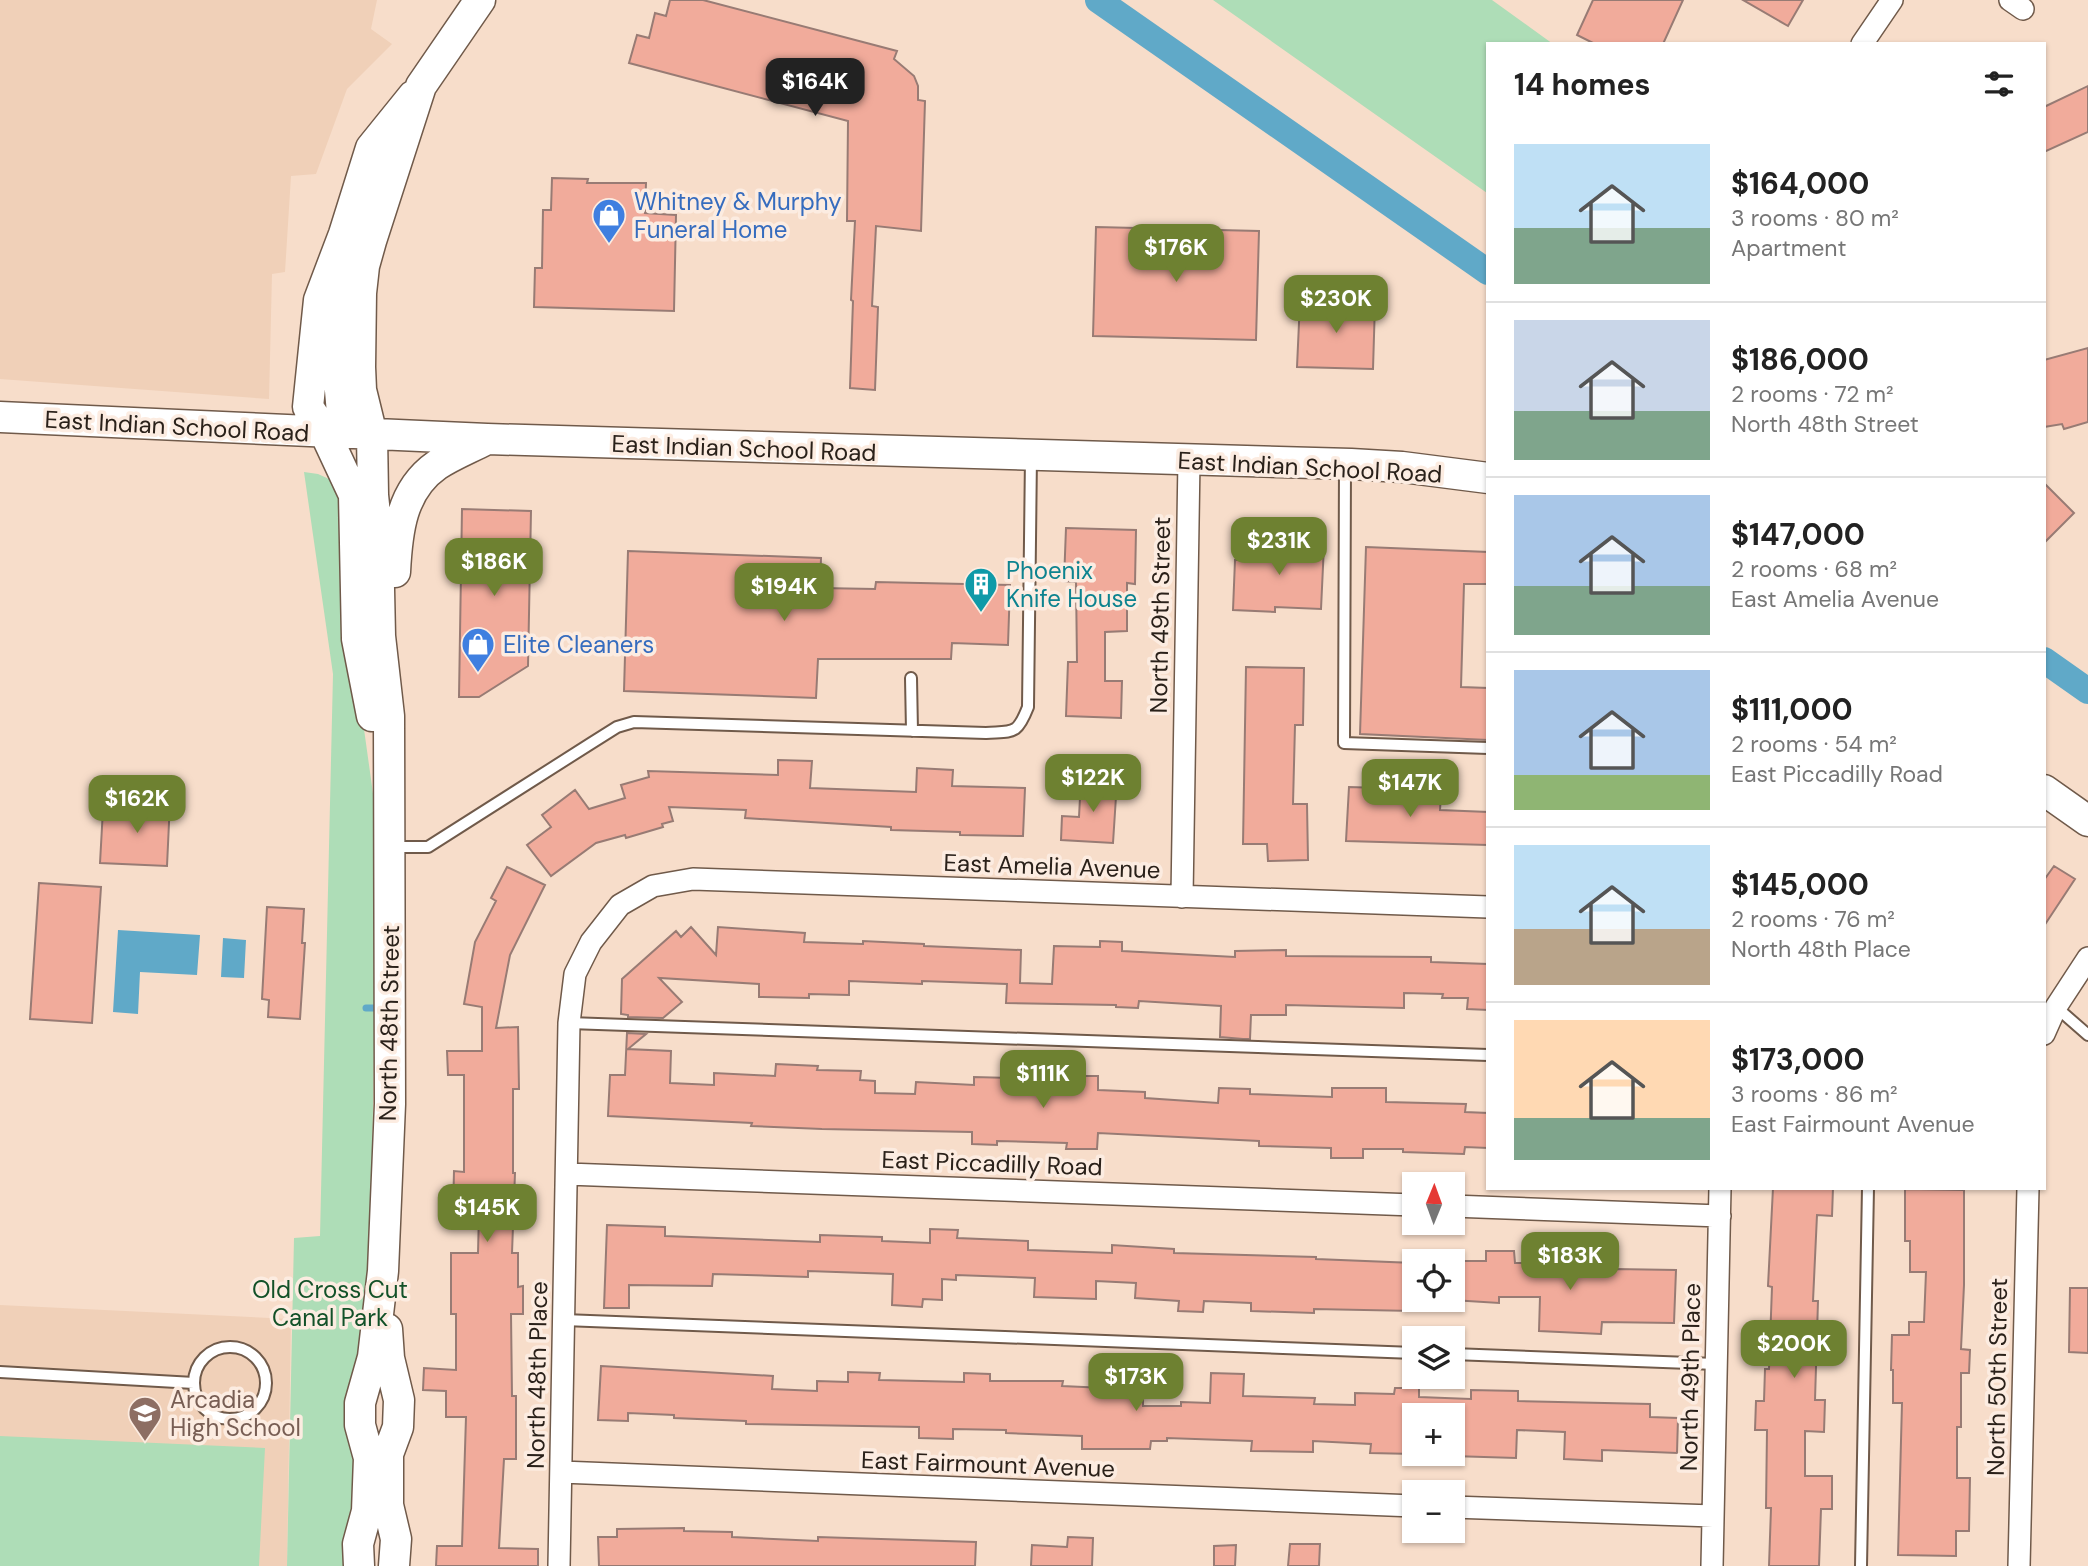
<!DOCTYPE html>
<html lang="en">
<head>
<meta charset="utf-8">
<style>
  body { margin:0; font-family:"DM Sans",sans-serif; background:#f6f6f6; color:#222; height:100vh; display:flex; flex-direction:column; font-size:26px; white-space:nowrap }
  * { box-sizing:border-box; margin:0 }
  p { font-size:23px; color:#767676 }
  .icon { flex:none; width:38px; height:38px; fill:none; stroke:currentColor; stroke-width:2; stroke-linecap:round; stroke-linejoin:round }
  .map { position:relative; flex:1; overflow:hidden }
  .drawer { position:absolute; left:1486px; top:42px; width:560px; height:1148px; display:flex; flex-direction:column; background:#fff; border-radius:0px; box-shadow:0 2px 5px #0004 }
  .drawer>* { flex:none }
  .needle { width:46px; rotate:1deg }
  .buttons { position:absolute; left:1402px; top:1172px; display:grid; gap:14px }
  .buttons a { display:grid; place-items:center; width:63px; height:63px; border-radius:0px; background:#fff; box-shadow:0 2px 5px #0004; font-size:35px }
  .price { position:absolute; translate:-50% -60px; padding:0 16px; border-radius:14px; background:#6e8131; color:#fff; font-size:23px; line-height:46px; filter:drop-shadow(0 2px 4px #0008) }
  .price::after { content:''; position:absolute; left:50%; top:42px; width:21px; height:16px; margin-left:-10px; background:inherit; clip-path:polygon(0 0,100% 0,50% 100%) }
  .price.on { background:#222; color:#fff }
  ul { padding:0; list-style:none }
  li { display:flex; align-items:center; gap:21px; height:175px; padding:0 28px }
  li+li { border-top:2px solid #e0e0e0 }
  li span { display:grid; place-items:center; flex:none; width:196px; height:140px; border-radius:0px; color:#555 }
  li>.icon { margin-inline-start:auto }
  span .icon { width:84px; height:84px; fill:#fffc; stroke-width:1 }
  li b { font-size:30px }
  h2 { display:flex; justify-content:space-between; align-items:center; height:84px; padding:0 28px; font-size:30px }
  .map>svg:first-child { display:block }
  .built { fill:#f0d0b8 }
  .green { fill:#aeddb7 }
  .water { fill:#60a9c8 }
  .lines { fill:none; stroke-linecap:round; stroke-linejoin:round }
  .stream { stroke:#60a9c8; stroke-width:7 }
  .canal { stroke:#60a9c8; stroke-width:26 }
  .building { fill:#f1ab9b; stroke:#987b74; stroke-width:2 }
  .lane-casing { stroke:#705a4a; stroke-width:14 }
  .street-casing { stroke:#705a4a; stroke-width:24 }
  .secondary-casing { stroke:#705a4a; stroke-width:33 }
  .lane { stroke:#fff; stroke-width:10 }
  .street { stroke:#fff; stroke-width:21 }
  .secondary { stroke:#fff; stroke-width:30 }
  .labels { text-anchor:middle; dominant-baseline:central; stroke-width:7; stroke-linejoin:round; paint-order:stroke }
  .shop-label { font-size:24px; fill:#366cbe; stroke:#fcece1; text-anchor:start }
  .street-label { font-size:24px; fill:#2a211a; stroke:#fcece1 }
  .culture-label { font-size:24px; fill:#0d838f; stroke:#fcece1; text-anchor:start }
  .park-label { font-size:24px; fill:#125128; stroke:#fcece1 }
  .education-label { font-size:24px; fill:#785e54; stroke:#fcece1; text-anchor:start }
</style>
</head>
<body>
<div class="map">
<svg width="2088" height="1566" viewBox="0 0 2088 1566">
  <rect width="100%" height="100%" fill="#f7ddca"/>
  <path class="built" d="M0,0h377l-6,29 21,15 -45,45 -31,85 -25,2 -6,96 -13,2 -3,125 -269,-20z
    M0,1305l291,14 -4,247h-287z"/>
  <path class="green" d="M1213,0h279l61,44h-65l-1,149z
    M304,472l14,2 11,5 18,24 6,147 22,158 2,39c-5,240 -2,481 -26,719h-64l7,-328 26,-2 13,-562z
    M0,1436l265,12 -6,118h-259z"/>
  <path class="water" d="M118,930l82,5 -3,40 -57,-3 -2,42 -25,-2z
    M223,938l23,2 -2,38 -23,-1z"/>
  <g class="lines">
    <path class="stream" d="M366,1008h16"/>
    <path class="canal" d="M1098,0l390,272
      M2044,660l44,31"/>
  </g>
  <path class="building" d="M670,0h33l194,51 -3,8 20,17 4,10v14l7,1 -4,130 -45,-5 -4,80 6,1 -3,83 -25,-2 3,-87 -2,-1 4,-79h-8l1,-100 -219,-58 8,-28 12,3 6,-25 11,3z
    M1593,0h90l-20,44h-68l-18,-9z
    M1743,0h60l-15,26z
    M2088,86v46l-44,20v-45z
    M552,178l36,1 -1,4h59l-1,30 31,2 -2,96 -140,-4 1,-39h7l1,-58h8z
    M1096,227l163,4 -3,109 -163,-4z
    M1300,301l75,2 -2,66 -76,-2z
    M2088,348v74l-24,7 -2,-5 -18,3v-67z
    M2044,483l30,30 -30,30z
    M462,509l69,2 -3,155 -49,31h-20z
    M1066,528l70,2 -1,54 -8,-1v48l-22,1v49h17l-1,37 -55,-2 2,-54h9l-1,-80 -12,-1z
    M1244,541l80,4 -3,64 -46,-2v5l-42,-2 2,-50h8z
    M1366,547l122,5v32h-24l-3,103 27,1v52l-128,-6z
    M628,551l193,7 -1,30 55,1 1,-7 134,3 -2,60 -56,-2 -1,16h-133l-2,39 -192,-7z
    M1246,667l58,1 -1,57h-8l-2,79h14l1,56 -40,1 -1,-17h-24z
    M778,760l34,1 -2,27 106,4 1,-24 36,2 -1,16 73,2 -2,48 -63,-1v-3l-69,-2v-3l-146,-9 1,-8 -77,-3 4,14 -11,3 1,3 -37,11 -1,-3 -29,8 -45,33 -24,-31 24,-18 -9,-12 33,-25 14,19 36,-11 -4,-13 28,-8 -1,-6 130,4z
    M1081,779l36,2 -4,62 -52,-3 1,-24 17,1z
    M1349,787l61,2 -1,5 32,1 -1,15 48,2v33l-142,-4z
    M138,800l32,1 -3,65 -67,-3 3,-54 34,1z
    M2054,866l21,13 -31,47v-46z
    M507,867l38,18 -35,70 -14,73 22,-1 1,62h-6v84h2l-3,80h6v34l5,-1v28h-12l1,82h4v63h-12l-5,89 39,1v17h-102l1,-20h25l4,-129h-20v-26l-23,-1 1,-22 32,2v-56h-5v-61h27l1,-40 -26,-1 1,-41 10,1v-97h-16l-1,-24h35v-44l-18,-3 11,-62 21,-41 -5,-3z
    M39,883l62,4 -9,136 -62,-4z
    M267,907l37,2 -2,34h3l-5,76 -32,-2 1,-17 -7,-1z
    M691,927l25,28 2,-28 87,6 -1,9 59,2v-3l61,3v2l97,4 -1,33 32,1 2,-38 46,1v-6l22,1v9l113,6v-6l51,-1v6l145,1v5l57,2v46l-21,-1 1,-11h-26l1,-4 -39,-1v15l-118,-3v10h-35l-1,24h-7l-23,-2 1,-31 -82,-5 -1,7 -22,-1v-2l-110,-2 1,-19 -85,-3v3l-73,-3v14l-40,-1v4l-50,-1v-13l-100,-6 23,24 -19,16 -35,-1v-2l-7,-1 1,-35 54,-48 5,6z
    M627,1033l19,1 -18,15 43,2 -1,32 44,2v-12l61,3 1,-12 42,2 -1,4 44,1 -1,9 15,1v12l40,1 1,-12 58,3v-8l37,1v-6h23v4h64v14l47,2v6l73,5 1,-15 31,1v5l82,3v-9h54v14l80,2 -1,8 23,1v35l-23,-1 -1,7 -61,-2v-3h-40v9h-32v-10l-72,-2v-5l-161,-8 -1,16h-31l1,-6 -70,-2v4l-25,-1v-12l-150,-3 -71,-3 1,-3 -144,-7 2,-41h15z
    M1773,1188h60l-1,28 -15,-1 -4,86h5l-3,99h10l-1,32 -19,-1v45h27v33h-11l-2,57h-50l2,-58h-5l1,-78h-12l1,-29h8l1,-32h4l3,-82 -4,-1z
    M1905,1189l59,1v95l-3,64 9,1 -1,23h-8v54h-4v51h13l-1,53h-13v25l-58,-1 4,-152h-9v-33h-2l1,-35h17v-13h15l2,-50h-16v-31h-5z
    M607,1225l58,2v9l155,6v-7l62,2v4l48,2v-14l28,1 -1,8 71,3v9l84,3v-8l62,4v4l142,4v2l98,4v48l-100,-2v4l-63,-2v-8l-47,-2 -1,11 -25,-1 1,-10 -44,-3 1,-15 -40,-2v18l-62,-2 1,-19 -79,-3v5l-14,-1v21l-19,-1 -1,8 -30,-2 1,-31 -85,-3v6l-95,-3 -1,12 -83,-1v23h-25z
    M1486,1251h28l1,12h17v6l83,3v-3l61,1 -2,53 -72,-1 -1,12 -62,-3 1,-34h-41v6l-47,-3v-39h34z
    M2070,1288h18v65l-19,-1z
    M601,1366l172,10 -1,13 45,2v-10l31,1v-10l32,1 -1,7 85,2v-9l26,1v7h73l-1,5 43,2v-10l38,1v27h38v-4l29,1 1,-30 33,1 -1,22 72,2 -1,6 41,1v-12l39,1 1,-6h24v9l52,2v-9l47,1v10l132,3v13l28,1 -1,35 -75,-3v11l-38,-2 1,-27 -48,-2 -1,28 -64,-2v-40h-38v38l-44,-1 1,-9 -58,-3v11l-62,-1 1,-10 -85,-3v3h-16l-1,8h-68v-13l-76,-3v-3l-53,-1v10l-34,-1v-11l-173,-3v-3l-72,-3v-3l-46,-2v8l-30,-1z
    M684,1528v3l48,1v5l86,4v-4l158,5 -1,24h-376l-1,-29h19v-8z
    M1068,1537l25,1 -1,28h-61l1,-21 35,2z
    M1290,1544h30l-1,22h-31z
    M1236,1545l-1,21h-21v-20z"/>
  <g class="lines">
    <defs>
      <path id="lane" d="M1345,466l-1,277 144,5
        M911,678l1,53
        M391,847h37l162,-103 27,-17 17,-5 352,11c28,-2 31,2 42,-26l3,-251
        M2056,1007l32,28
        M569,1023l919,32
        M564,1320l850,33
        M194 1383a36 36 0 1 1 72 0a36 36 0 1 1-72 0Z
        M1452,1354l264,10
        M0,1372l194,11
        M1861,1566l7,-378"/>
      <path id="street" d="M2010,0l13,9
        M1862,44l30,-44
        M1182,897l7,-437
        M2044,1034l12,-27 32,-49
        M567,1174l847,31
        M1452,1206l268,10
        M561,1472l853,34
        M1452,1507l261,9
        M559,1566l10,-543 6,-49 16,-32 29,-37 33,-19 40,-7 795,28
        M1712,1566l8,-378
        M2019,1566l9,-378"/>
      <path id="secondary" d="M0,417l487,22 864,25 51,3 86,11
        M325,433l17,-20 -4,-45 4,-99
        M395,572c2,-40 6,-82 42,-107 15,-10 33,-17 48,-25
        M372,716l-15,-77 -3,-144 -29,-62 -17,-26 11,-107 25,-66 27,-86 42,-52
        M2044,790l44,31
        M387,1329l2,29 10,42 -1,27 -10,27v51l8,34 -2,27
        M359,1566l-1,-22 9,-33 2,-53 -9,-33v-22l13,-46 10,-86 7,-167 -1,-388 -9,-80 -2,-93 -5,-48 -1,-60 -11,-45 -1,-23 1,-74 3,-27 7,-25 50,-155 59,-86"/>
    </defs>
    <use href="#lane" class="lane-casing"/>
    <use href="#street" class="street-casing"/>
    <use href="#secondary" class="secondary-casing"/>
    <use href="#lane" class="lane"/>
    <use href="#street" class="street"/>
    <use href="#secondary" class="secondary"/>
  </g>
  <defs>
    <symbol id="shop-pin" viewBox="-11 -11 22 30"><path d="M0 17L-7.5 6A9.5 9.5 0 1 1 7.5 6Z" fill="#3f7fe0" stroke="#fcece1"/><path d="M-5-2.5h2.3a2.7 3.5 0 0 1 5.4 0H5L5.5 6h-11ZM-1.5-2.5h3a1.5 2.3 0 0 0-3 0Z" fill="#fff"/></symbol>
    <symbol id="building-pin" viewBox="-11 -11 22 30"><path d="M0 17L-7.5 6A9.5 9.5 0 1 1 7.5 6Z" fill="#0f9aa8" stroke="#fcece1"/><path d="M-4-6H4V6H1V3H-1V6H-4ZM-2.5-4.3h1.7v1.8h-1.7ZM.8-4.3h1.7v1.8H.8ZM-2.5-1h1.7V.8h-1.7ZM.8-1h1.7V.8H.8Z" fill="#fff"/></symbol>
    <symbol id="school-pin" viewBox="-11 -11 22 30"><path d="M0 17L-7.5 6A9.5 9.5 0 1 1 7.5 6Z" fill="#8d6e63" stroke="#fcece1"/><path d="M0-5L7-2L0 1L-7-2ZM-4 1L0 2.5L4 1V4Q0 6-4 4Z" fill="#fff"/></symbol>
  </defs>
  <g fill-rule="evenodd">
    <use href="#shop-pin" x="590" y="196" width="38" height="52"/>
    <use href="#building-pin" x="962" y="565" width="38" height="52"/>
    <use href="#shop-pin" x="459" y="625" width="38" height="52"/>
    <use href="#school-pin" x="126" y="1394" width="38" height="52"/>
  </g>
  <g class="labels">
    <g class="shop-label">
      <text x="634" y="201">Whitney &amp; Murphy<tspan x="634" dy="28">Funeral Home</tspan></text>
      <text x="503" y="644">Elite Cleaners</text>
    </g>
    <g class="street-label">
      <text transform="translate(177 426) rotate(3)">East Indian School Road</text>
      <text transform="translate(744 448) rotate(2)">East Indian School Road</text>
      <text transform="translate(1310 467) rotate(3)">East Indian School Road</text>
      <text transform="translate(1160 615) rotate(-89)">North 49th Street</text>
      <text transform="translate(1052 866) rotate(2)">East Amelia Avenue</text>
      <text transform="translate(389 1023) rotate(-89)">North 48th Street</text>
      <text transform="translate(992 1163) rotate(2)">East Piccadilly Road</text>
      <text transform="translate(537 1375) rotate(-89)">North 48th Place</text>
      <text transform="translate(1690 1377) rotate(-89)">North 49th Place</text>
      <text transform="translate(1997 1377) rotate(-89)">North 50th Street</text>
      <text transform="translate(988 1464) rotate(2)">East Fairmount Avenue</text>
    </g>
    <g class="culture-label">
      <text x="1006" y="570">Phoenix<tspan x="1006" dy="28">Knife House</tspan></text>
    </g>
    <g class="park-label">
      <text x="330" y="1289">Old Cross Cut<tspan x="330" dy="28">Canal Park</tspan></text>
    </g>
    <g class="education-label">
      <text x="170" y="1399">Arcadia<tspan x="170" dy="28">High School</tspan></text>
    </g>
  </g>
</svg>
<div class="buttons">
<a><svg class="needle" viewBox="-14 -14 28 28"><path d="M0-13l5 13h-10z" fill="#e53935"/><path d="M0 13l5-13h-10z" fill="#767676"/></svg></a>
<a><svg class="icon" aria-label="locate" viewBox="0 0 24 24"><circle cx="12" cy="12" r="6"/><path d="M12 2v4M12 18v4M2 12h4M18 12h4"/></svg></a>
<a><svg class="icon" aria-label="layers" viewBox="0 0 24 24"><path d="M12 4l9 5-9 5-9-5zM3 14l9 5 9-5"/></svg></a>
<a>+</a>
<a>−</a>
</div>
<b class="price on" style="left:815px;top:118px">$164K</b>
<b class="price" style="left:1176px;top:284px">$176K</b>
<b class="price" style="left:1336px;top:335px">$230K</b>
<b class="price" style="left:1279px;top:577px">$231K</b>
<b class="price" style="left:494px;top:598px">$186K</b>
<b class="price" style="left:784px;top:623px">$194K</b>
<b class="price" style="left:1093px;top:814px">$122K</b>
<b class="price" style="left:1410px;top:819px">$147K</b>
<b class="price" style="left:137px;top:835px">$162K</b>
<b class="price" style="left:1043px;top:1110px">$111K</b>
<b class="price" style="left:487px;top:1244px">$145K</b>
<b class="price" style="left:1570px;top:1292px">$183K</b>
<b class="price" style="left:1794px;top:1380px">$200K</b>
<b class="price" style="left:1136px;top:1413px">$173K</b>
<section class="drawer">
<h2>14 homes<svg class="icon" aria-label="filters" viewBox="0 0 24 24"><path d="M4 7h16M4 17h16"/><circle cx="9" cy="7" r="2"/><circle cx="15" cy="17" r="2"/></svg></h2>
<ul>
<li><span style="background:linear-gradient(#bfe0f5 60%,#7fa58c 0)"><svg class="icon" aria-label="home" viewBox="0 0 24 24"><path d="M3 11l9-7 9 7M6 9v11h12V9"/></svg></span><div><b>$164,000</b><p>3 rooms · 80 m²</p><p>Apartment</p></div></li>
<li><span style="background:linear-gradient(#c9d6e8 65%,#7fa58c 0)"><svg class="icon" aria-label="home" viewBox="0 0 24 24"><path d="M3 11l9-7 9 7M6 9v11h12V9"/></svg></span><div><b>$186,000</b><p>2 rooms · 72 m²</p><p>North 48th Street</p></div></li>
<li><span style="background:linear-gradient(#a9c7e8 65%,#7fa58c 0)"><svg class="icon" aria-label="home" viewBox="0 0 24 24"><path d="M3 11l9-7 9 7M6 9v11h12V9"/></svg></span><div><b>$147,000</b><p>2 rooms · 68 m²</p><p>East Amelia Avenue</p></div></li>
<li><span style="background:linear-gradient(#a9c7e8 75%,#8fb573 0)"><svg class="icon" aria-label="home" viewBox="0 0 24 24"><path d="M3 11l9-7 9 7M6 9v11h12V9"/></svg></span><div><b>$111,000</b><p>2 rooms · 54 m²</p><p>East Piccadilly Road</p></div></li>
<li><span style="background:linear-gradient(#bfe0f5 60%,#b9a48a 0)"><svg class="icon" aria-label="home" viewBox="0 0 24 24"><path d="M3 11l9-7 9 7M6 9v11h12V9"/></svg></span><div><b>$145,000</b><p>2 rooms · 76 m²</p><p>North 48th Place</p></div></li>
<li><span style="background:linear-gradient(#ffd9b3 70%,#7fa58c 0)"><svg class="icon" aria-label="home" viewBox="0 0 24 24"><path d="M3 11l9-7 9 7M6 9v11h12V9"/></svg></span><div><b>$173,000</b><p>3 rooms · 86 m²</p><p>East Fairmount Avenue</p></div></li>
</ul>
</section>
</div>
</body>
</html>
